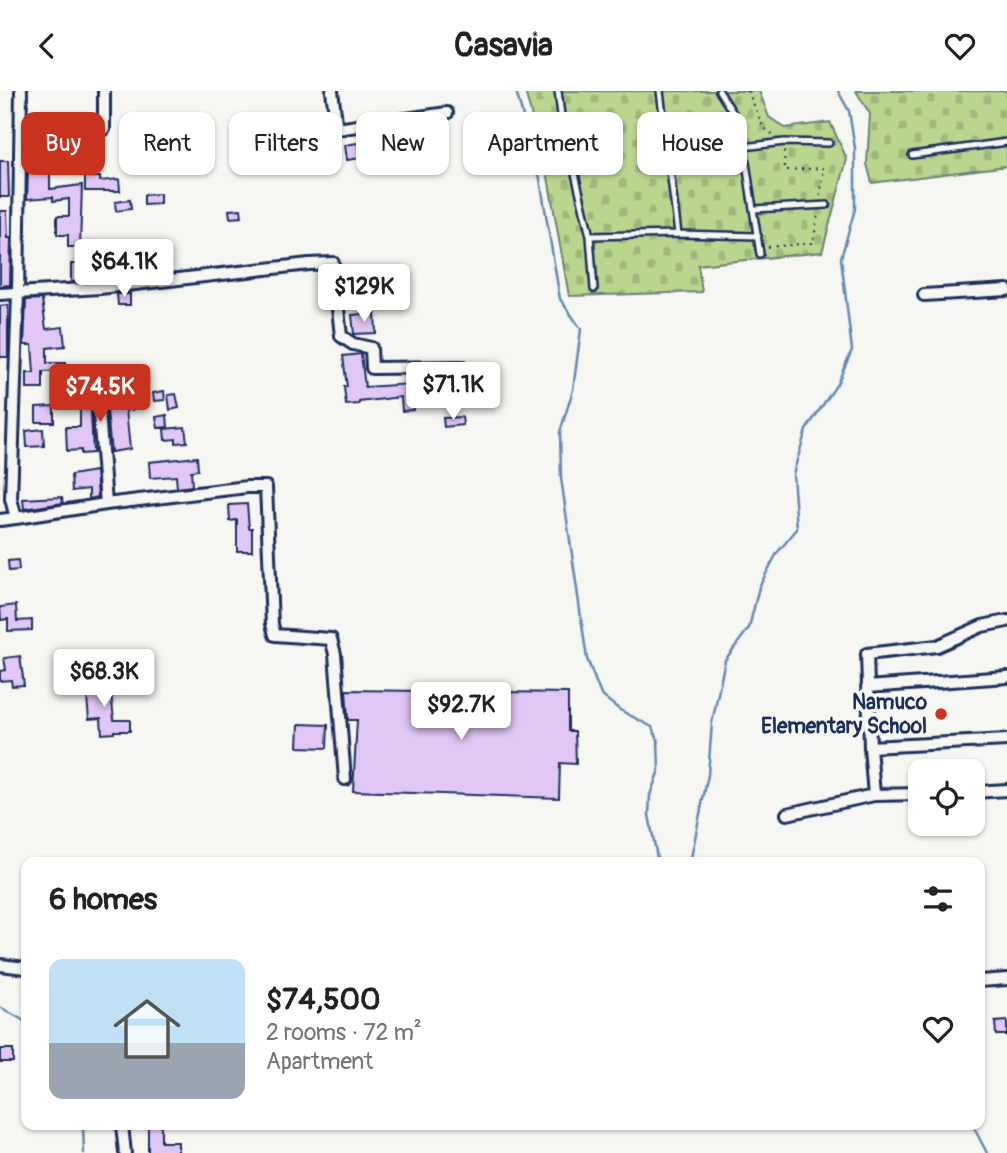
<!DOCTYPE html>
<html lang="en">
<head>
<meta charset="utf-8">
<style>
  body { margin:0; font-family:Pangolin,sans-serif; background:#f2f2f2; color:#222; height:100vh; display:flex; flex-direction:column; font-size:26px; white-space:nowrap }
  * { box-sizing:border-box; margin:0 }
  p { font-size:23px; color:#767676 }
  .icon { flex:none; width:38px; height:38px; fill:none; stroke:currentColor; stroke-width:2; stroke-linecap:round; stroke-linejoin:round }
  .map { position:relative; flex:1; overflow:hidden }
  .panel { position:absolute; left:21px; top:766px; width:964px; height:273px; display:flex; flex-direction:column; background:#fff; border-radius:14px; box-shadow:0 2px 5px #0004 }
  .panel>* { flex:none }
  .hud { position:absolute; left:21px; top:21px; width:966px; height:63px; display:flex; gap:14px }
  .tools { position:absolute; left:908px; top:668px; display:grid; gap:14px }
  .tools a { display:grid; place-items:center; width:77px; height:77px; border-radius:14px; background:#fff; box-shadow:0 2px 5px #0004; font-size:35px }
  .price { position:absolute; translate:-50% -60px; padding:0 16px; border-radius:7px; background:#fff; color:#222; font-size:23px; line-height:46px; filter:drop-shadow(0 2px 4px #0008) }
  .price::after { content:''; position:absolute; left:50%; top:42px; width:21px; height:16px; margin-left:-10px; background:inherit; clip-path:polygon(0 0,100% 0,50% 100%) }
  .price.selected { background:#c8321e; color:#fff }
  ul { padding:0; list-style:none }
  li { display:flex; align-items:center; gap:21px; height:175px; padding:0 28px }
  li span { display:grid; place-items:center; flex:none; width:196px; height:140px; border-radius:14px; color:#555 }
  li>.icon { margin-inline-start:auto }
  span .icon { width:84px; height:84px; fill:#fffc; stroke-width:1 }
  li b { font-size:30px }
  h2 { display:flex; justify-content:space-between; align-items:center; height:84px; padding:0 28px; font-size:30px }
  .chip { padding:0 24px; border-radius:14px; background:#fff; box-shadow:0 2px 5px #0004; font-size:24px; line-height:63px }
  .chip.selected { background:#c8321e; color:#fff }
  header { display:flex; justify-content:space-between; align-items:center; height:91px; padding:0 28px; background:#fff; font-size:32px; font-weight:700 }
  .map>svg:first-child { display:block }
  .cemetery { fill:url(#cemetery-stones); stroke:#6a8276; stroke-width:2 }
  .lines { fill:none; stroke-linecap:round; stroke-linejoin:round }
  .stream { stroke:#6587b6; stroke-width:2.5 }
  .building { fill:#e1c7f6; stroke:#1b2f5e; stroke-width:2 }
  .service-casing { stroke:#1b2f5e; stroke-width:10 }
  .minor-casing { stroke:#1b2f5e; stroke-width:16 }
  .path { stroke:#1b2f5e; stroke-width:2; stroke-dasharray:2 5; stroke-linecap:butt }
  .service { stroke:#f6f6f2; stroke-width:5 }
  .minor { stroke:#f6f6f2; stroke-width:10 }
  .poi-dot { fill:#c8321e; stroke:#f6f6f2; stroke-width:2.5 }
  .labels { text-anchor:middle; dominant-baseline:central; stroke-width:7; stroke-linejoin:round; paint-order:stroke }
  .poi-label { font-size:21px; font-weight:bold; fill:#1b2f5e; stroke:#f6f6f2; text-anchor:end }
</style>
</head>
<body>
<header><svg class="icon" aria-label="back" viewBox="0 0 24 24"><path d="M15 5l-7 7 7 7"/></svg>Casavia<svg class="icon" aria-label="heart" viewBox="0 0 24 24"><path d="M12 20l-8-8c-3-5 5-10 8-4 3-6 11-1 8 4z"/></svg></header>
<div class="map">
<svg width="1007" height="1062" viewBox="0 0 1007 1062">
  <defs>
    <pattern id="cemetery-stones" width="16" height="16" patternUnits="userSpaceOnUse" patternTransform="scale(1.75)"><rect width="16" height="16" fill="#bad58d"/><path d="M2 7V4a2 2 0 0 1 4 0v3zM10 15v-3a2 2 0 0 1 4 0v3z" fill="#9fb77c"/></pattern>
  </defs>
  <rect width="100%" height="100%" fill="#f6f6f2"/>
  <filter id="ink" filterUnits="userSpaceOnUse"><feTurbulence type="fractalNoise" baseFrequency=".0143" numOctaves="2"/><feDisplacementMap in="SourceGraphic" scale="14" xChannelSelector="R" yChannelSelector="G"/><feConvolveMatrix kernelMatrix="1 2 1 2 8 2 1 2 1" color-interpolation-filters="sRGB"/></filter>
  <g filter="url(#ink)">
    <path class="cemetery" d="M525,0h234l10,26 16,11 45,-6 17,37 -25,93 -124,13 4,27 -133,4 -21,-119z
      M856,0h151v75l-135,17 -5,-19 3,-50z"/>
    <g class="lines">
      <path class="stream" d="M516,0l24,88 20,120 21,30 -8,61 -13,42 1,46 26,181 14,36 19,15 32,17 6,13 1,30 -9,25 -1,20 9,48
        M690,772l18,-88 4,-52 13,-63 24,-32 10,-41 18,-34 20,-24 -4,-55 13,-44 31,-46 15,-34 -11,-92 14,-49v-61l-6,-37 -11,-20
        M0,916l26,15
        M83,1034l1,28
        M970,1034l3,1 14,27"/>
    </g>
    <path class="building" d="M415,47h9l1,12 -10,1z
      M358,52l3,15 -14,2 -2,-15z
      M0,70h8l1,36h-9z
      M28,80h22v18l32,-4 -2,62h-12v-12h-11v-19h12v-17l-16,2v-4l-26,2z
      M85,86h15v4l19,-2 1,12h-35z
      M160,103v10l-16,1v-10z
      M130,109l1,9 -15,2 -1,-9z
      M241,118l1,8 -12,1 -1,-8z
      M0,120h7l1,27h3l-1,47 -10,1z
      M125,152l1,10h-13v-9z
      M71,173h13v17l-13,1z
      M117,203h13v11h-12z
      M42,208l4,30 17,-2 2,19 -18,2v15h18v8l-22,1v17h-16v-16h7l-2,-28h-8l2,-45z
      M8,214v52h-8v-51z
      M375,222l1,20 -22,1 -2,-19z
      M361,263l4,33 46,-3 2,26 -11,1 -1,-14 -42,5v2l-13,1 -2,-18h3l-4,-31z
      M164,300l1,9 -11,1 -1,-8z
      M116,302v9h15l1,8h-6l4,39 -19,3 -4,-41 -8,-7 -5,2 -3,6 2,41 -12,1v-4l-14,1 -1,-24h14v-19l-5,1v-11z
      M176,303l3,14 -9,2 -2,-15z
      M54,315v16h-18v-15z
      M167,324l1,12 -10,1 -2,-11z
      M462,326l1,8 -19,2 -1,-9z
      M185,336l2,15 -11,1v-4l-11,1 -1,-11z
      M43,338l1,17 -17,1 -1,-16z
      M197,366l1,13 -7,1 1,15 -15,2 -1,-12 -26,2 -1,-16z
      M96,380l2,26 -9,2v-10l-17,2 -1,-16z
      M62,406l1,6 -39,6 -1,-10z
      M247,413l2,24h3v23h-15v-31l-7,1 -1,-16z
      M18,469l1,10 -10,1 -1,-10z
      M16,514l1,16 15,-1v10l-24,1v-12l-7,1 -1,-13z
      M20,565l4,29 -12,1 -1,-6 -11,1v-10l6,-1 -2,-12z
      M110,593l4,36h16v11h-16v2l-12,1 -1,-16 -12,1 -3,-33z
      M346,599l222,3v38h7l1,33 -16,-1 -1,35 -206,-7 4,-71h-9z
      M299,633l29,1 -1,23 -29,-1z
      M1007,930v14h-11l-1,-13z
      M0,958h13v13h-13z
      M148,1034h13v17h17v10l-30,1z"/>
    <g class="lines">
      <defs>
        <path id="service" d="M558,0l3,24 29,121 4,53
          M660,0l18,143
          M719,0l21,33 20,130
          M744,56l40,-5 45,1
          M912,64l95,-13
          M754,118l73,-4
          M590,145l88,-2 80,2"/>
        <path id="minor" d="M21,0l-3,202 -7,206 5,19 90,-14 141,-17h19l6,137 3,11 56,4 4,15 10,125
          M104,0v38
          M332,0l5,38 110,-16
          M0,203l100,-6 209,-24 24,-1 8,73 12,8 18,4 1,20 89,-1
          M924,204l83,-5
          M99,321l7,92
          M0,429l16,-2
          M867,596l140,-10
          M870,656l137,-7
          M973,701l34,-2
          M874,704l-4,-48 -3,-93 70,-8 45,-20 25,-5
          M787,723l87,-19 46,-1
          M0,874l26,3
          M980,890l27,-2
          M122,1034l3,28"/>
      </defs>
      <use href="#service" class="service-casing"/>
      <use href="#minor" class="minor-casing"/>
      <path class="path" d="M748,0l15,36 12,9
        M784,60l1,19 39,-2 -4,30
        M768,156l45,-4 5,-29"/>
      <use href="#service" class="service"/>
      <use href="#minor" class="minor"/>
    </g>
  </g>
  <circle class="poi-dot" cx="941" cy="623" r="7"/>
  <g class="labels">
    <g class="poi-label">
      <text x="927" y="611">Namuco<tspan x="927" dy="24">Elementary School</tspan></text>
    </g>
  </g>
</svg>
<div class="tools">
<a><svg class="icon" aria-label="locate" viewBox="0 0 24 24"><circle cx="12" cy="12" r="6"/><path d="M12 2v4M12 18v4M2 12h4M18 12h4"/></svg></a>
</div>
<b class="price" style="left:124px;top:208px">$64.1K</b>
<b class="price" style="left:364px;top:233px">$129K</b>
<b class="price" style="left:453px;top:331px">$71.1K</b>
<b class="price selected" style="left:100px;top:333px">$74.5K</b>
<b class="price" style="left:104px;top:618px">$68.3K</b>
<b class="price" style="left:461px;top:651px">$92.7K</b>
<div class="hud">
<a class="chip selected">Buy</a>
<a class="chip">Rent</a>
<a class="chip">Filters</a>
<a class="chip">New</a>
<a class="chip">Apartment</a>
<a class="chip">House</a>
</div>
<section class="panel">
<h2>6 homes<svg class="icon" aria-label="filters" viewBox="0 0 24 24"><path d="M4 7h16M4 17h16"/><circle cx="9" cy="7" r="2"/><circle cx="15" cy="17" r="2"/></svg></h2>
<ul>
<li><span style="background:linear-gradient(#bfe0f5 60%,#9aa5b1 0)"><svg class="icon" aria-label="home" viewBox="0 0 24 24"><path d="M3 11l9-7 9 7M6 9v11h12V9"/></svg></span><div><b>$74,500</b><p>2 rooms · 72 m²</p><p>Apartment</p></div><svg class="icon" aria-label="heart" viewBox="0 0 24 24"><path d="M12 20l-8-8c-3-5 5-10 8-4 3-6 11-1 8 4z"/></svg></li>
</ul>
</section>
</div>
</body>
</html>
